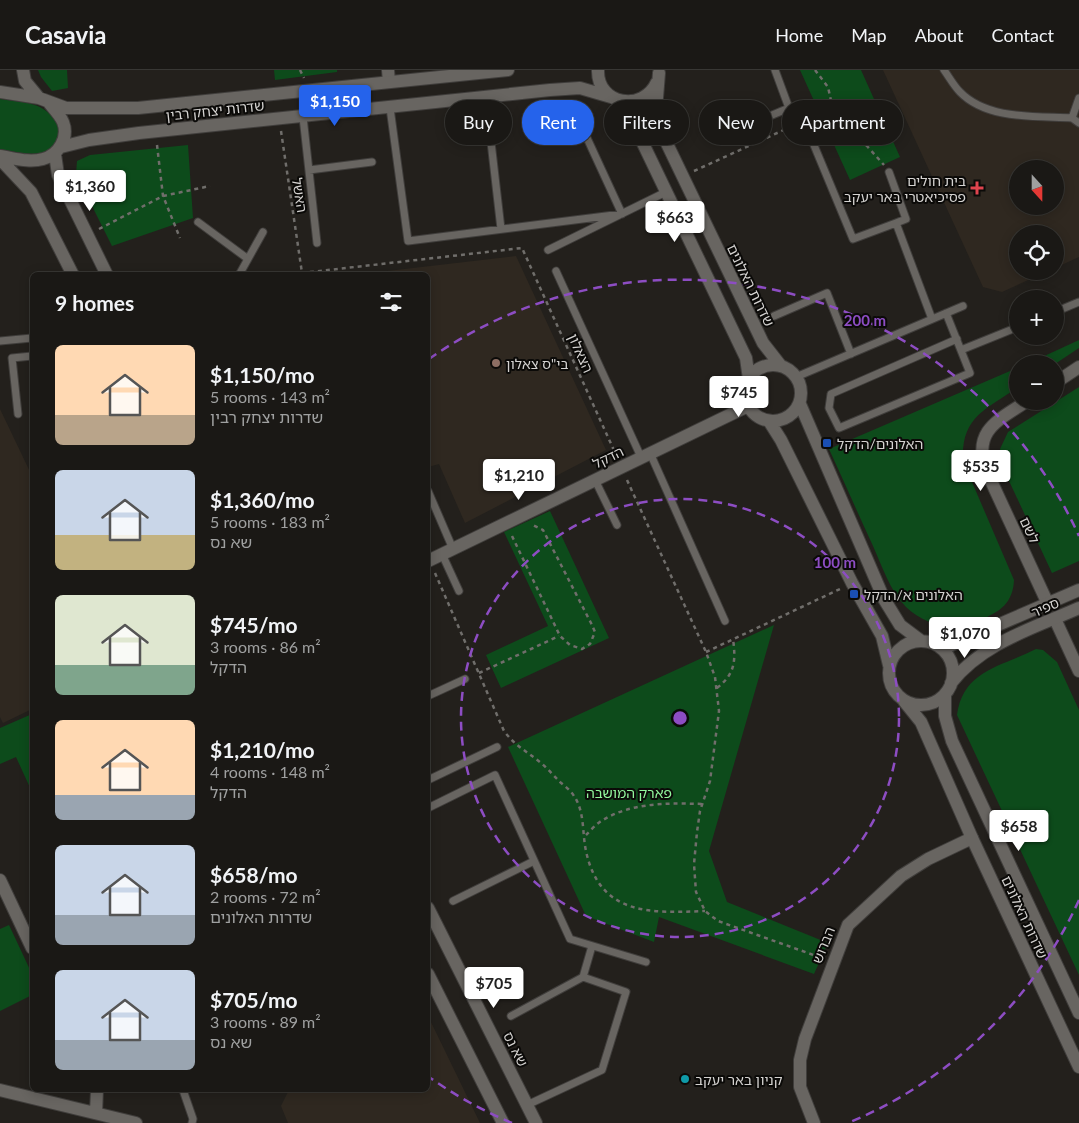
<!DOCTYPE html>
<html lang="en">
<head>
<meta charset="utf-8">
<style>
  body { margin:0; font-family:Lato,"Noto Sans Hebrew",sans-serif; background:#272522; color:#f1f3f6; height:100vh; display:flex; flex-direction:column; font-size:19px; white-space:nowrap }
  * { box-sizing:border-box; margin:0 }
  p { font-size:16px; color:#9fa0a0 }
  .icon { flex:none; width:28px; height:28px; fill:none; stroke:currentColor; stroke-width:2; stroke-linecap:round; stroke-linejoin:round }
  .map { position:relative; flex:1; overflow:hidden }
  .drawer { position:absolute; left:30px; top:202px; width:400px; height:820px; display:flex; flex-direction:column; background:#1a1815; border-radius:8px; box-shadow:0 2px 12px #0003,0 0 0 1px #383734 }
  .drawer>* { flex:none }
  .guide { position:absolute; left:445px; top:30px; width:475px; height:45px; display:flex; gap:10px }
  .needle { width:32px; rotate:159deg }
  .controls { position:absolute; left:1009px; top:90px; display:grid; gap:10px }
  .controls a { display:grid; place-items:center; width:55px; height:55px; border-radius:50%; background:#1a1815; box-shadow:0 2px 12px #0003,0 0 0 1px #383734; font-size:25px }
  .price { position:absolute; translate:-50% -42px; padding:0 11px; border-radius:5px; background:#fff; color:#222; font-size:16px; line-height:32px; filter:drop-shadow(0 1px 2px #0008) }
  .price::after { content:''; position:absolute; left:50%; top:30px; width:15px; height:11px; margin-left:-8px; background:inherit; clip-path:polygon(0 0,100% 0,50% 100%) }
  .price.current { background:#2563eb; color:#fff }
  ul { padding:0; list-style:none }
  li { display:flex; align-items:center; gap:15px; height:125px; padding:0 25px }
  li span { display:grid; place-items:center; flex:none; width:140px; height:100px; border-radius:8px; color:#555 }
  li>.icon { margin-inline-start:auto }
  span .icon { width:60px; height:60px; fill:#fffc; stroke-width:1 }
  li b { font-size:21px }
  h2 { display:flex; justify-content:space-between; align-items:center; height:60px; padding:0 25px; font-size:21px }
  .tag { padding:0 18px; border-radius:22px; background:#1a1815; box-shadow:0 2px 12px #0003,0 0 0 1px #383734; font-size:18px; line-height:45px }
  .tag.current { background:#2563eb; color:#fff }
  header { display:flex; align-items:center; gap:30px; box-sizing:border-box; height:70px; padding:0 25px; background:#1a1815; border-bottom:1px solid #383734 }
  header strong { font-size:24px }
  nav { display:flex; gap:28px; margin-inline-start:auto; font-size:18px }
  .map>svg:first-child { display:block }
  .built { fill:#2f2820; fill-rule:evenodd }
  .green { fill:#0d4b1b }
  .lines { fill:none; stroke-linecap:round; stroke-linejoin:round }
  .lane-casing { stroke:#403e3c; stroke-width:9 }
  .street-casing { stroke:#403e3c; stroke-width:14 }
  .secondary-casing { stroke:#403e3c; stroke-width:14 }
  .path { stroke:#706e6b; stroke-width:2.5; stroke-dasharray:4 4; stroke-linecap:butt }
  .lane { stroke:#686561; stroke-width:7 }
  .street { stroke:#686561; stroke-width:12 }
  .secondary { stroke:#686561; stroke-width:12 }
  .ring { fill:none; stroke:#8d4dc3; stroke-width:2.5; stroke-dasharray:9 6 }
  .health-dot { fill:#e0444e; stroke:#0b0a08; stroke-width:2 }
  .education-dot { fill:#8d6e63; stroke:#0b0a08; stroke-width:2 }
  .transit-dot { fill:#1a4fb4; stroke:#0b0a08; stroke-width:2 }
  .culture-dot { fill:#0f9aa8; stroke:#0b0a08; stroke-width:2 }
  .labels { text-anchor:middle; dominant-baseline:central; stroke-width:4; stroke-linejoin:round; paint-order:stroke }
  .street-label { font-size:14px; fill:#d5d3d1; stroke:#0b0a08 }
  .poi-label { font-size:14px; fill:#d5d3d1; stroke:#0b0a08; text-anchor:start }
  .park-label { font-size:14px; fill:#91f69c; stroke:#0b0a08 }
  .centre { fill:#8d4dc3; stroke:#0b0a08; stroke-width:2.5 }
  .ring-label { font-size:15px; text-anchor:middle; font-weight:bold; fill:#8d4dc3; stroke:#0b0a08; stroke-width:4; stroke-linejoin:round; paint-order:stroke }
</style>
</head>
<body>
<header>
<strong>Casavia</strong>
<nav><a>Home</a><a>Map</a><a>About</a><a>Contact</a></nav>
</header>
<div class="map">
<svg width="1079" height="1053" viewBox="0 0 1079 1053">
  <rect width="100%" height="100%" fill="#23201c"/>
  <path class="built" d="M883,0h196v187l-24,11v-34h-37v37h30l-46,21 -19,-5zM1018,99h37v37h-37z
    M516,186l90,194 -141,73 -26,-59 -11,3v-192h-75z
    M0,339l32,67v233l-29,14 -3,-6z
    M428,946l52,107h-192l-7,-17 8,-16h139z"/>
  <path class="green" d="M38,0h29l1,18 -16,3 -11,-14z
    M274,0h63v2l-62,8z
    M800,0h61l39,87 -50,23z
    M0,29c25,4 46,2 59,28 1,37 -35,26 -59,22z
    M188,75l5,73 -81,28 -36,-72 1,-13 13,-6z
    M1079,270v8l-24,16h-28z
    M1017,298v20c-32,22 -56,29 -54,73l51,119c-1,23 -14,32 -34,40 -26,11 -53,7 -74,-13 -16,-16 -24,-41 -33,-61 -15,-32 -29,-65 -44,-97z
    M1079,317v174l-27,12 -49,-105 -3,-19 8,-17z
    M550,441l59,127 -108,50 -15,-33 62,-29 -44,-94z
    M774,555l-65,226 18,51 101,41 -14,31 -155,-57 -5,25 -68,-26 -78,-169z
    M1036,579l7,1 14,12 22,48v265l-122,-260c6,-45 44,-48 79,-66z
    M32,644v78l-16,-35 -16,7v-36z
    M9,855l23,49v21l-32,16v-82z"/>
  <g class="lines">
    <defs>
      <path id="lane" d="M944,0c5,7 10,16 16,22 27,28 76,24 112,26l7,5
        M390,38l18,133 214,-27 -41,-89
        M303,47l14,126
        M1072,48l7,-20
        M758,51l31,-13 -14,-38
        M811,68l42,101 43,-16 36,96
        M491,72l10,87
        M309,100l63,-8
        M889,102l17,47 -10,4
        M198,152l50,37
        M548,180l118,-58
        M556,201l85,186
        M239,205l24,-43
        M1055,242l24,-10
        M946,243l24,60 -131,55 -10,-20 2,-14 126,-55
        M774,246l53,-23 24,61
        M0,271l32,-3
        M961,280l57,-23
        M796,307l167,-71
        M18,344l-6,-56 20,-2
        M650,383l75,168
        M595,410l22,45
        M428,421l25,58
        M442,484l17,37
        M428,626l37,-17
        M428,710l69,-33
        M428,738l67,-33 75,164 76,23
        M453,831l81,-40
        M511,946l72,-39
        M183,1020l10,29 -1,4
        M527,1035l75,-35 24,-78 -43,-15 9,-31"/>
      <path id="street" d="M388,0l1,12
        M1055,313l24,-16
        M1027,331c-28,19 -55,29 -41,69l62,134
        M428,491l320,-155
        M1055,549l24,52
        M0,810l32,68
        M0,1020l136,33
        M96,1043l1,-23
        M814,1053l-14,-36v-27l5,-21 43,-114 53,-49 27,-17 44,-21"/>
      <path id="secondary" d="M23,0l2,11 14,17
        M598,0c-1,35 45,43 59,12
        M659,3l-3,37 2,15 105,218 18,23
        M0,22l39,6 27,10h72l370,-38
        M617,30l21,33 108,225 3,21
        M61,77l28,-7 50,-7 411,-43 30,-2 31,9
        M55,84l3,21 49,100
        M0,86c14,2 29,7 43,3 16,-4 26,-22 20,-37 -3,-7 -9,-13 -14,-19
        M0,89l31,33 42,83
        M745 323a28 28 0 1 1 56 0a28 28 0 1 1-56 0Z
        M800,334l84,195 16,26 20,15
        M769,351l12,19 71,143 30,53 7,29
        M889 603a32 32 0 1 1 64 0a32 32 0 1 1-64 0Z
        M940,577l9,-1 130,-56
        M951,613c31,-40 83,-55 128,-75
        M945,624v22l7,25 127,272
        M904,631l17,21 51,116 107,229
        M428,838l108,215
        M428,904l75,149"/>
    </defs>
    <use href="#lane" class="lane-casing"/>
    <use href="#street" class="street-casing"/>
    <use href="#secondary" class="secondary-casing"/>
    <path class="path" d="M300,0l4,8
      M815,0l13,17 7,32 7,12 25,15 17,19
      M281,61l21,142
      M157,75l6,51 17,42
      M694,101l140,-64
      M99,159l64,-33 47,-10
      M302,203l220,-25 95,209
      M627,410l79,172 9,25 4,34 -9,70 -10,30 -3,21 -3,32 2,28 9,19 13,10 104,37
      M512,466l48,100 10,9 12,4 8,-5 5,-12 -4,-9 -48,-93 -10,-5
      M435,503l69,158c11,15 24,21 37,32 7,6 13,13 19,19 5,4 11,9 14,14 11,16 8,37 12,55 14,66 67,62 119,60
      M706,582l134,-63
      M479,603l80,-37
      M717,618c18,-14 19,-27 16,-49
      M586,765c5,-5 11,-12 17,-15 29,-18 68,-17 99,-16"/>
    <use href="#lane" class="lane"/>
    <use href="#street" class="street"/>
    <use href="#secondary" class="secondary"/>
  </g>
  <g class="ring">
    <circle cx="680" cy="648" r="219"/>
    <path d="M1079 830A438 438 0 0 1 848 1053M512 1053A438 438 0 0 1 429 1007M429 289A438 438 0 0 1 1079 466"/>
  </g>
  <path class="health-dot" d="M974.5 110.5h5v5h5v5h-5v5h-5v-5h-5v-5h5z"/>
  <circle class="education-dot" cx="496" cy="293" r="5"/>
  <g class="transit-dot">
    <rect x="822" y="368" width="10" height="10" rx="2.5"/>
    <rect x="849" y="519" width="10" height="10" rx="2.5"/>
  </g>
  <circle class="culture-dot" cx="685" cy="1009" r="5"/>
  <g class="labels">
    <g class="street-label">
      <text transform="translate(215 40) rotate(-6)">שדרות יצחק רבין</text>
      <text transform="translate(300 125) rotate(81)">האשל</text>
      <text transform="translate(751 215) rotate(64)">שדרות האלונים</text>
      <text transform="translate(581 283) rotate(66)">הצאלון</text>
      <text transform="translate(608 387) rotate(-26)">הדקל</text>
      <text transform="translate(1030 460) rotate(65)">לשם</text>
      <text transform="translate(1045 537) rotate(-24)">ספיר</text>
      <text transform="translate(1025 847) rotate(65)">שדרות האלונים</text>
      <text transform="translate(823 875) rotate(-68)">הברוש</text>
      <text transform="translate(516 979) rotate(63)">שא נס</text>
    </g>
    <g class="poi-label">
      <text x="966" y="110" text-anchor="end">בית חולים<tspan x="966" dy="16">פסיכיאטרי באר יעקב</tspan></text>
      <text x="506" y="293">בי"ס צאלון</text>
      <text x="837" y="373">האלונים/הדקל</text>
      <text x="864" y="524">האלונים א/הדקל</text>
      <text x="695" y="1009">קניון באר יעקב</text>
    </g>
    <g class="park-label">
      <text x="629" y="722">פארק המושבה</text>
    </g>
  </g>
  <circle cx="680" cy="648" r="8" class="centre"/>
  <g class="ring-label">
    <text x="865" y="256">200 m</text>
    <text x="835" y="498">100 m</text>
  </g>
</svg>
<div class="controls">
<a><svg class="needle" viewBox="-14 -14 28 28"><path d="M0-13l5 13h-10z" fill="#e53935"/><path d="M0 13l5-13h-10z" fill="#9fa0a0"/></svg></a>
<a><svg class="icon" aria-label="locate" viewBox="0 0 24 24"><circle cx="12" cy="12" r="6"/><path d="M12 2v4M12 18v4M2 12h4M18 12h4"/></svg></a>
<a>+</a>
<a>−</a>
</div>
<b class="price current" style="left:335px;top:57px">$1,150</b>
<b class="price" style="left:90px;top:142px">$1,360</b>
<b class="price" style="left:675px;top:173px">$663</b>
<b class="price" style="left:739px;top:348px">$745</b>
<b class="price" style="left:981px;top:422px">$535</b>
<b class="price" style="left:519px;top:431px">$1,210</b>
<b class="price" style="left:965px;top:589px">$1,070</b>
<b class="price" style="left:1019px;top:782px">$658</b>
<b class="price" style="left:494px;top:939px">$705</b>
<div class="guide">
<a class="tag">Buy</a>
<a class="tag current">Rent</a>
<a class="tag">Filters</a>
<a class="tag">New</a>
<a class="tag">Apartment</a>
</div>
<section class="drawer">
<h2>9 homes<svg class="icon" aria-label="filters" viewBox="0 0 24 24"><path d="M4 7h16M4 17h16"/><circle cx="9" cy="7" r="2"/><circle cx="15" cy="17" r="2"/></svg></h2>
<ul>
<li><span style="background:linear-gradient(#ffd9b3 70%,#b9a48a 0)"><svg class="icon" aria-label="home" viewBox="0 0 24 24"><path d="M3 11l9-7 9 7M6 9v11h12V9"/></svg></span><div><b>$1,150/mo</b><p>5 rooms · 143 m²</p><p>שדרות יצחק רבין</p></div></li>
<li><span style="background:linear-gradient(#c9d6e8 65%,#c2b280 0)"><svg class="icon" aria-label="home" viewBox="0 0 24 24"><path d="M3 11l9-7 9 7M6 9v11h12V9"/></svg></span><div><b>$1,360/mo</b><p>5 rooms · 183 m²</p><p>שא נס</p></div></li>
<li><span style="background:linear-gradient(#dfe7d0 70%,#7fa58c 0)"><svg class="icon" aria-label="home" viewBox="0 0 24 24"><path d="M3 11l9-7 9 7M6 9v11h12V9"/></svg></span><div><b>$745/mo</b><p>3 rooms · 86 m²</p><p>הדקל</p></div></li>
<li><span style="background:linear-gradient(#ffd9b3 75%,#9aa5b1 0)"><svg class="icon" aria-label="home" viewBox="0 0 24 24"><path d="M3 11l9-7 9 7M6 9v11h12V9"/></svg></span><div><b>$1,210/mo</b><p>4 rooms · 148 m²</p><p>הדקל</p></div></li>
<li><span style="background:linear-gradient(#c9d6e8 70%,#9aa5b1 0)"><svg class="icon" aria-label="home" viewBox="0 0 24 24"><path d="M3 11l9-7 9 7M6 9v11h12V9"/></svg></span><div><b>$658/mo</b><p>2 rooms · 72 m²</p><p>שדרות האלונים</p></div></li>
<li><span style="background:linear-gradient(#c9d6e8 70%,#9aa5b1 0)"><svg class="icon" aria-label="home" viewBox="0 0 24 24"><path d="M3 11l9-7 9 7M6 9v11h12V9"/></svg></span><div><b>$705/mo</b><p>3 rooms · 89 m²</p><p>שא נס</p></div></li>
</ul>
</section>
</div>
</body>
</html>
